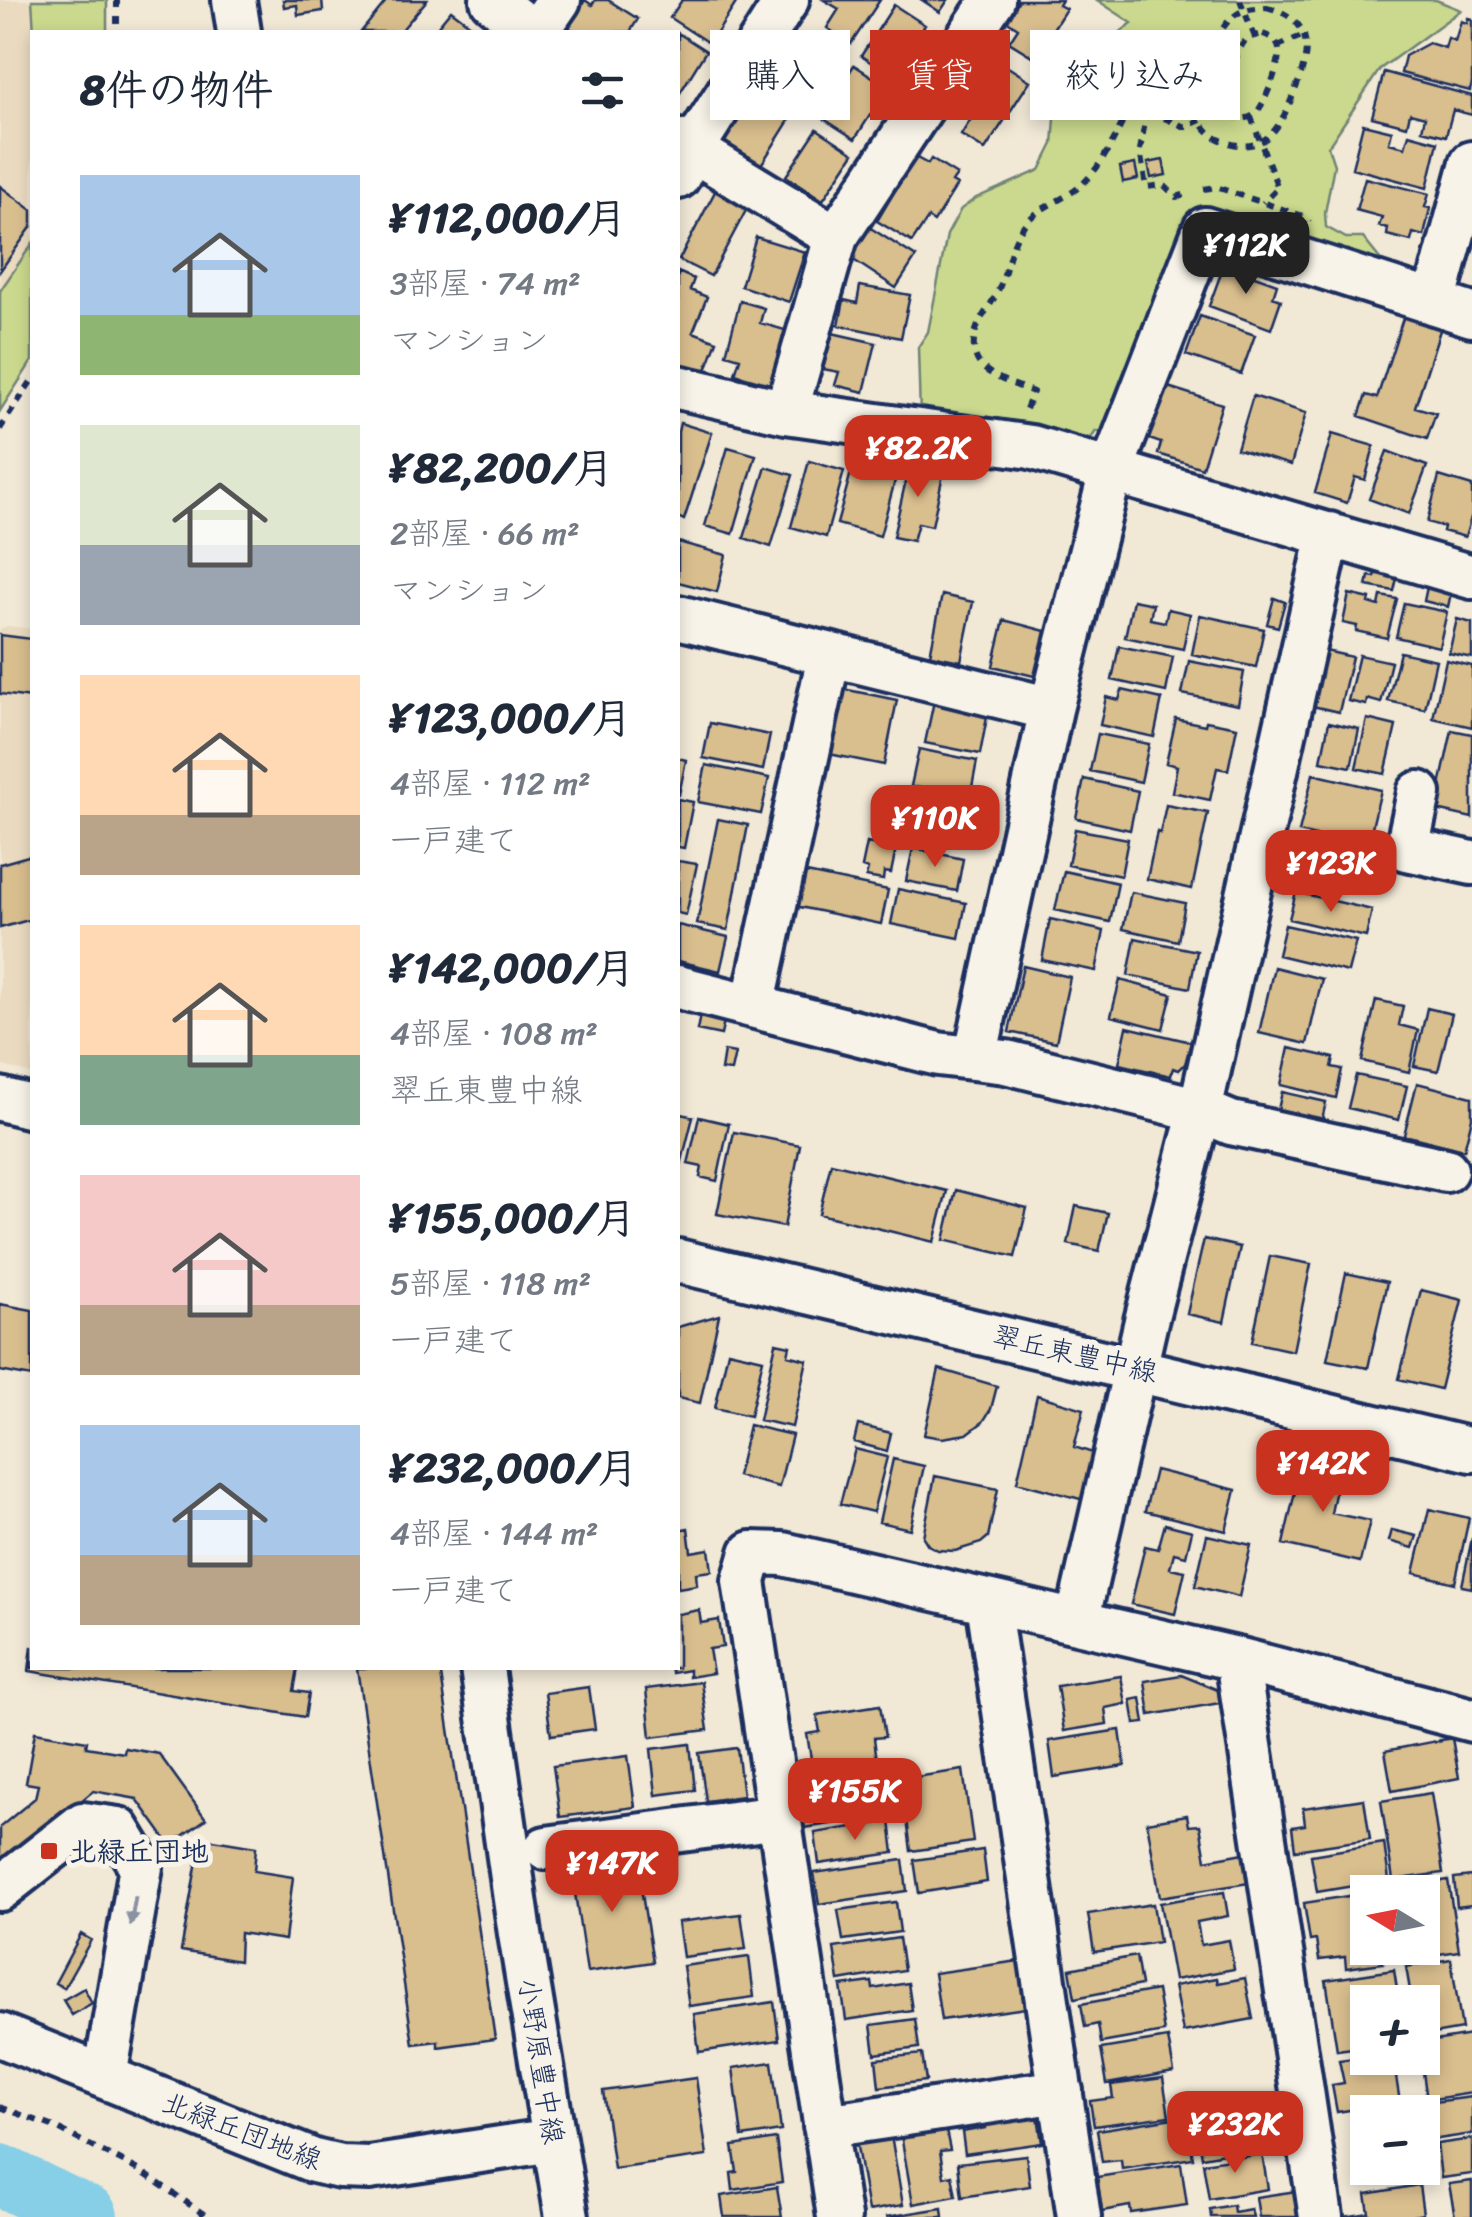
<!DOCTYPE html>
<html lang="ja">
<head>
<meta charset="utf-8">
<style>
  body { margin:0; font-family:Sriracha,"Klee One",sans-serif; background:#f6f6f7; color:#1f2937; height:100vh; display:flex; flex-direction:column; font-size:38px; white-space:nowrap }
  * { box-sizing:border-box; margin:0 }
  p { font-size:32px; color:#747a83 }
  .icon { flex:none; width:55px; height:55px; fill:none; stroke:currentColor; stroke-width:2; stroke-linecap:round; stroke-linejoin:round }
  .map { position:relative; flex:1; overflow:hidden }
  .side { position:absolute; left:30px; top:30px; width:650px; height:1640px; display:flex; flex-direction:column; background:#fff; border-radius:0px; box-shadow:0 5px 15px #0003 }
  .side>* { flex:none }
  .hud { position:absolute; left:710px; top:30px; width:610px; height:90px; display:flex; gap:20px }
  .needle { width:65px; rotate:280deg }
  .fabs { position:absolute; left:1350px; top:1875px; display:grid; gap:20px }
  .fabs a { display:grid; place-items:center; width:90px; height:90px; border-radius:0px; background:#fff; box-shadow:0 5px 15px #0003; font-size:50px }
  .price { position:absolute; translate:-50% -85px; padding:0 22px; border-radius:20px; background:#c8321e; color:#fff; font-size:32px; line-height:65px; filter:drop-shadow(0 2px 5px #0008) }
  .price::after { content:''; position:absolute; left:50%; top:60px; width:30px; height:22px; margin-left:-15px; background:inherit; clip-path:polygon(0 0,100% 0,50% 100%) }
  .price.selected { background:#222; color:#fff }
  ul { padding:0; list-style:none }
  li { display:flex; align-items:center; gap:30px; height:250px; padding:0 50px }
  li span { display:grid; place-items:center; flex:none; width:280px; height:200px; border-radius:0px; color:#555 }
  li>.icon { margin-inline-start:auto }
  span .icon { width:120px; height:120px; fill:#fffc; stroke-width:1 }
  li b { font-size:42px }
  h2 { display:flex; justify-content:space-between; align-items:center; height:120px; padding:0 50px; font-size:42px }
  .pill { padding:0 35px; border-radius:0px; background:#fff; box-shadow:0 5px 15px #0003; font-size:35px; line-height:90px }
  .pill.selected { background:#c8321e; color:#fff }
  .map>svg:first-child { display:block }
  .built { fill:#eadbc0 }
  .green { fill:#cad98d; stroke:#728476; stroke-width:2.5 }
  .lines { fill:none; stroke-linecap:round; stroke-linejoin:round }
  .river { stroke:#86cfe7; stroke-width:62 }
  .building { fill:#d9be8e; stroke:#1b2f5e; stroke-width:2.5 }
  .minor-casing { stroke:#1b2f5e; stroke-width:50 }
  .path { stroke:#1b2f5e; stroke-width:6; stroke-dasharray:8 8; stroke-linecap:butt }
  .minor { stroke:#f7f3e8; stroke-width:42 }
  .oneway { fill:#8991a3 }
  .poi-dot { fill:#c8321e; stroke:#f7f3e8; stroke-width:4 }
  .labels { text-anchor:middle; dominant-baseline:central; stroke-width:10; stroke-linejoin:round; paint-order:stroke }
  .street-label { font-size:28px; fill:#1b2f5e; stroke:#f7f3e8 }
  .poi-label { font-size:28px; font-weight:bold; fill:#1b2f5e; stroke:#f7f3e8; text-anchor:start }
</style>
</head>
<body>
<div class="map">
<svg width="1472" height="2217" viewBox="0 0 1472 2217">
  <rect width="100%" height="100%" fill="#f1e8d6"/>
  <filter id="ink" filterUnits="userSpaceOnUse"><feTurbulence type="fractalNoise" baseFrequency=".01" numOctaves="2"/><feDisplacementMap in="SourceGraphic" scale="20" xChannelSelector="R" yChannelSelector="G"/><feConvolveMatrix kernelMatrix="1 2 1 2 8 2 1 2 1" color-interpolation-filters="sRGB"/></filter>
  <g filter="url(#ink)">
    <path class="built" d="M0,0h107v32h-75v329l-32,50z
      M8,626l24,3v445l-32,-9v-436z"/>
    <path class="green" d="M32,0h75v32h-73z
      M1097,0h339l25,10 -81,59 -52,78 6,18 -9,48 1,14 20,11h17l25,31 -198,-56 -85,221 -9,-3 -8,12 -65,-18 -103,-8 -2,-70 10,-15 19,-97 14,-26 15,-11 64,-28 13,-26 5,-63 74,-58z
      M32,244v117l-32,50v-120z"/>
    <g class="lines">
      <path class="river" d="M0,2175l87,42"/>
    </g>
    <path class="building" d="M283,0h39l1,11 -25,4 -1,-10 -13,2z
      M387,0h40l-27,32h-39z
      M585,0l7,5 3,-5h13l30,19 -8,13h-54l-8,-5z
      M682,0h56l-28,44 -40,-26z
      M824,0h56l-29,44 -24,-16 12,-19z
      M922,0h26l-8,12z
      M1019,0h43l-3,5 7,4 -13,20 6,4 -19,28 -31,-19 9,-14 -12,-8z
      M894,5l31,20 -33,51 -31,-20z
      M451,10l29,22h-47z
      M1468,18l4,1v64l-2,8 -69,-18 4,-17 24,-13 16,5 3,-10 7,3 6,-20 6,2z
      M678,33l28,18 -28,45z
      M792,36l39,25 -30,46 -39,-25z
      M989,55l41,26 -45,69 -24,-15 10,-16 -8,-6 10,-16 -8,-5z
      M854,65l34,22 -33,52 -34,-22z
      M1384,72l88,24v19l-19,-5 -7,26 -24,-6 3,-13 -15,-4 -3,13 -35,-9z
      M759,88l36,23 -34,54 -37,-24z
      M1363,124l29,7 -3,12 16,4 4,-13 29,8 -11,46 -75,-20z
      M817,129l37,24 -31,47 -37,-24z
      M915,157l13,7 3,-5 26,16 -5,7 5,3 -23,37 -6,-4 -16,24 -35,-21z
      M1163,160l3,15 -15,3 -3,-15z
      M1135,164l3,15 -15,3 -3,-15z
      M1365,178l64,16 -4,13 5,1 -6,28 -11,-3 -2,8 -24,-6 1,-7 -9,-2 3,-9 -26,-7z
      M719,184l32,17 -40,75 -32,-16z
      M0,186l32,24v16l-32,45z
      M869,227l47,30 -20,31 -47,-31z
      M756,237l49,15 -16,50 -48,-16z
      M1224,265l53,19 -4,13 8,3 -10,29 -62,-23z
      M678,272l16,7 -4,11 17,7 -14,35 24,9 -13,34 -26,-10z
      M860,286l50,9 -9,43 -62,-13 5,-25 13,3z
      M740,301l24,7 -4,15 25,7 -15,54 -35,-10 5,-16 -14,-4z
      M1405,312l37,12 -27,83 21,6 -9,26 -68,-23 7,-21 11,3z
      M1200,316l55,19 -14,39 -55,-19z
      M832,333l44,10 -12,49 -29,-7 4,-13 -16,-3z
      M1165,386l57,18 -20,64 -44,-14 3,-11 -12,-4z
      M1253,396l53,17 -15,52 -54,-16z
      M680,423l32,10 -28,87 -6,-3v-85z
      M1332,434l42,12 -9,34 -10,-3 -8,26 -32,-10z
      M728,447l28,8 -23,79 -28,-8z
      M1387,451l40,15 -18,48 -40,-15z
      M809,461l35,10 -18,66 -35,-10z
      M854,461l43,12 -17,63 -43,-12z
      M910,462l34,8 -12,56 -14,-3 -5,18 -20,-4z
      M766,467l27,8 -22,72 -27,-9z
      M1439,476l33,10v28l-7,23 -22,-6 1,-4 -17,-5z
      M678,542l48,13 -9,37 -39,-10z
      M1379,561l21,4 -6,26 -27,-5 2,-10 6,1z
      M1428,582l24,6 -4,19 -24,-6z
      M1349,594l21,5 -1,4 10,3 2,-10 16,3 -10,39 -31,-7 1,-5 -14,-3z
      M942,595l31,7 -12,59 -31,-6z
      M1274,598l11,4 -7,25 -11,-3z
      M1133,600l20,4 -3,15 15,3 3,-13 22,5 -7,35 -58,-12z
      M1404,603l43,9 -8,35 -43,-10z
      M1200,615l64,14 -8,38 -64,-13z
      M1457,619l15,4v35l-23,-5z
      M1004,620l41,11 -11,45 -41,-10z
      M0,635l32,4v59l-32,-4z
      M1119,646l54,11 -7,35 -54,-12z
      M1321,650l31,7 -13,55 -31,-7z
      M1400,652l36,8 -11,49 -37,-8z
      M1359,655l32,7 -10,41 -14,-4 -1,6 -18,-4z
      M1446,660l26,6v61l-39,-9z
      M1189,661l55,11 -6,33 -56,-11z
      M843,689l54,11 -13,65 -55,-11z
      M1122,690l40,9 -8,38 -54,-12 6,-28 13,3z
      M934,701l54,11 -8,42 -55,-11z
      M1176,719l29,6 1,-4 31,6 -9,43 -11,-2 -7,32 -38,-8 5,-26 -11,-3z
      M1367,719l29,7 -11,48 -29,-6z
      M1329,722l30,7 -8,38 -30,-6z
      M710,723l60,12 -7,35 -60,-12z
      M1452,730l20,4v84l-35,-8 3,-14 -2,-1z
      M1098,734l51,10 -8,38 -51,-11z
      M919,749l58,12 -7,37 -59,-12z
      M678,758l8,2 -7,35h-1z
      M706,765l63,13 -8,36 -63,-12z
      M1313,774l68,16 -14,58 -68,-16z
      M1084,779l54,12 -8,39 -54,-12z
      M678,799l15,3 -9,46 -6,-1z
      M1166,805l42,8 -16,76 -45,-10 10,-47 3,1z
      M718,819l30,6 -20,105 -31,-6z
      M1075,829l53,10 -7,37 -53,-11z
      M867,843l29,6 -5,24 -7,-1 -1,8 -17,-3 2,-8 -6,-2z
      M913,848l50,11 -6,32 -51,-10z
      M1307,850l79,18 -5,23 -78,-17z
      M32,855v64l-32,9v-64z
      M678,861l19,3 -11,51 -8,-2z
      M1064,871l54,12 -8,39 -55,-12z
      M802,872l86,18 -7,34 -86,-18z
      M898,889l68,14 -7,35 -68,-14z
      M1131,892l54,11 -7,38 -55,-12z
      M1296,892l76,18 -6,27 -77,-18z
      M1050,919l54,12 -8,40 -54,-11z
      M678,925l50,12 -8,34 -42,-10z
      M1285,925l71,16 -8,31 -70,-17z
      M1135,938l62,13 -7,37 -62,-13z
      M1023,966l47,11 -14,65 -47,-10z
      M1274,967l48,12 -15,65 -48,-11z
      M1120,980l52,14 -9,35 -52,-13z
      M1376,1000l27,6 -4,19 19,5 -9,42 -47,-11z
      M1427,1008l25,6 -14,57 -24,-5z
      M700,1015l24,6 -3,14 -24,-5z
      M1127,1027l64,15 -6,22 -6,6 -6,-2 -2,8 -52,-12z
      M1289,1048l45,10 -2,9 10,2 -6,29 -55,-13z
      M724,1051l11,2 -4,18 -10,-1z
      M1356,1075l51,11 -8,34 -51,-12z
      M1417,1083l55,14v21l-8,32 -60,-15z
      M1282,1092l44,10 -5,22 -44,-10z
      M678,1113l15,4 -12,48 -3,-1z
      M699,1117l30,7 -12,57 -17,-4 2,-10 -14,-3z
      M734,1132l66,13 -16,82 -67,-13z
      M831,1163l116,28 -13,51 -115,-28z
      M956,1190l71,18 -12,49 -71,-17z
      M1076,1206l32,7 -9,38 -31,-7z
      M1204,1239l36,8 -16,75 -37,-8z
      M1270,1256l41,8 -18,87 -41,-9z
      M1346,1273l41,9 -19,86 -41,-8z
      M1421,1290l41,10 -22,89 -41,-10z
      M0,1304l32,6v67l-32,-6z
      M719,1315l-19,88 -22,-5v-71z
      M776,1343l14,3 -2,9 19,5 -15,67 -33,-7z
      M728,1351l35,8 -13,57 -35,-8z
      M939,1369l58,17 -6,23 -8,13 -16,12 -25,4 -18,-3z
      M1037,1395l47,14 -10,38 22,7 -12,46 -67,-18z
      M749,1425l43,10 -13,52 -42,-11z
      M858,1425l33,8 -4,18 -33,-9z
      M855,1449l32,8 -14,55 -33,-8z
      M1303,1457l38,8 -10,48 39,8 -10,41 -77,-18z
      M893,1459l31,7 -14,63 -31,-7z
      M1155,1470l81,20 -10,41 -81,-20z
      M935,1476l63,13 -10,48 -7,6 -26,8 -17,-1 -10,-5 -5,-8z
      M1429,1509l40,9 -14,65 -41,-10z
      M1165,1524l27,7 -6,25 -12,-3 -4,15 15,3 -10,43 -44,-10 14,-58 13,3z
      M688,1528l3,24 18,-3 3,22 -16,2 1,12 -19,3v-58z
      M1392,1530l25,6 -4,12 -24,-7z
      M1207,1535l44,10 -12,52 -44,-11z
      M1472,1538v50l-10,-2z
      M699,1610l2,13 18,-3 4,27 -14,2 4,24 -24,4v-7l-17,3 -1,-5h7v-54z
      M32,1646v22h266l-4,23 15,2 -4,24 -276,-46z
      M357,1668h83l55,371 -57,8v-6l-25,3z
      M1181,1675l37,15 2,13 -70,12 -5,-34z
      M1121,1676l5,28 -21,4 2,16 -43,7 -7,-45z
      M701,1682l7,48 -57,7 -5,-48z
      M589,1687l6,42 -44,6 -6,-42z
      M1141,1698l4,25 -10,1 -4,-24z
      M880,1705l5,32 -11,1 5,38 -77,12 -4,-27 13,-2 -4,-25 13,-2 -3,-17z
      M1120,1730l5,36 -71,11 -5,-36z
      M35,1732l52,9 -1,6 38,6 1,-5 34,6 47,65 -36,26 -33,-46 -44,-8 -93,77v-41l35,-29 3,-13 -12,-2z
      M1452,1738l7,40 -67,13 -7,-40z
      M690,1744l5,46 -39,5 -5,-46z
      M737,1748l6,48 -37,5 -7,-48z
      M628,1756l7,51 -75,10 -7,-51z
      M963,1770l10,72 -62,9 -9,-72z
      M885,1782l5,33 -86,13 -4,-33z
      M1431,1793l12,80 -50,7 -12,-79z
      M1364,1799l6,40 -75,11 -3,-23 13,-2 -2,-17z
      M1187,1815l2,11 11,-1 6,35 38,-7 5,30 -89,14 -13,-75z
      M890,1821l4,32 -75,11 -4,-31z
      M201,1838l55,9 -2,24 39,6 -8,63 -45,-7 -1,28 -58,-10z
      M1384,1843l5,37 -72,12 -6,-37z
      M983,1850l4,32 -68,11 -5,-33z
      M636,1857l17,105 -66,10 -16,-105z
      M903,1860l4,31 -88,13 -5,-31z
      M1472,1876v29l-15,2 -3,-29z
      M1448,1880l11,71 -54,8 -2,-11h19v-56h-27l-1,-3z
      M1224,1892l4,24 -31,6 4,23 28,-5 5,29 -60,11 -14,-77z
      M1368,1893v55h13l2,15 -37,5 -1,-11 -26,3 -3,-20 -6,1 -6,-38z
      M896,1902l4,30 -57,8 -5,-30z
      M1153,1904l6,38 -65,10 -6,-38z
      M741,1914l5,35 -63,8 -5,-35z
      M81,1934l10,6 -27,48 -9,-5z
      M899,1938l5,32 -65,11 -5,-33z
      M1136,1956l5,29 -66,13 -5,-29z
      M749,1957l5,40 -65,9 -6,-40z
      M1451,1959l11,70 -40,7v-34h-10l-6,-35z
      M1019,1961l7,47 -85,12 -7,-47z
      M1394,1970l5,32h-31v44l-31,4 -11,-70z
      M1217,1978l1,5 27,-5 8,41 -70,13 -9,-46z
      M872,1982l1,7 35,-6 4,27 -66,10 -5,-34z
      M84,1988l8,15 -20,12 -9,-15z
      M1157,1990l7,42 -63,11 -3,-19 -13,3 -4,-23z
      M774,2002l5,38 -80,12 -5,-38z
      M915,2019l4,29 -44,6 -4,-29z
      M1471,2035l1,58 -45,7 -6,-42h1v-15z
      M1168,2038l6,34 -67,12 -6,-35z
      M922,2054l4,27 -47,6 -3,-28z
      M1368,2056v2h25l7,44 -63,10 -5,-27 12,-2 -5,-23z
      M772,2062l9,69 -39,6 -9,-69z
      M696,2078l11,78 -93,13 -11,-78z
      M1163,2078l6,38 -75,10 -4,-25 23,-3 -2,-13z
      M1472,2097v37l-41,6 -5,-37z
      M1262,2106l8,39 -68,12 -7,-38 27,-5 1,8 15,-3 -2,-8z
      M1037,2109l5,34 -77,11 -3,-22 24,-4 -1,-11z
      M1186,2116l7,42 -71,11 -1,-9 -19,2 -5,-32z
      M944,2121l6,29 -10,1 4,26 8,-2 4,21 -43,8 -13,-75z
      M891,2135l12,70 -35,6 -12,-70z
      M776,2139l6,43 -49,8 -2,-17 6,-1 -4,-26z
      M1472,2139v35l-31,4 -4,-34z
      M1262,2154l6,35 -59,10 -6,-36z
      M1026,2155l4,31 -68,11 -4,-34z
      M1181,2164l6,41 -56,8 -1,-7 -28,5 -5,-34z
      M1472,2181v36h-17l-6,-33z
      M1419,2185l4,29 -15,3h-64l25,-4 -3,-19z
      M777,2187l5,30h-58l-3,-21z
      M1304,2190l4,27h-49l-3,-20z
      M1233,2205l1,7 17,-3 2,8h-42l-1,-8z
      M942,2208l1,9h-57z"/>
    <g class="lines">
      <defs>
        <path id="minor" d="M234,0l5,32
          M492,0l40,32
          M537,32l22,-32
          M678,141l158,96 -50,175
          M678,177l13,-26 96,-151
          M836,237l157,-237
          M1434,303l38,-140
          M678,387l108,25 245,35 441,130
          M678,617l373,92
          M1419,793l-12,56 65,14
          M678,987l260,67 68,8 194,48 31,13 215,47
          M753,1006l76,-350
          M975,1058l76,-349 60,-238 94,-242 267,86
          M0,1099l32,8
          M678,1261l794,189
          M988,1602l91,615
          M1077,1622l69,-301 54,-211 129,-576
          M1237,1659l84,558
          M482,1668l38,266 47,283
          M546,1848l233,-31
          M0,1889l83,-65 35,5 23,38 -36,210
          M0,2035l314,126 26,6 29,1 184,-28
          M825,2126l236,-35
          M839,2217l-95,-636 8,-28 31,1 454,105 235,61"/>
      </defs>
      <use href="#minor" class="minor-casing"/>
      <path class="path" d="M117,0v32
        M1240,0l14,35
        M1267,7c50,14 43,47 27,86 -12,29 -26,62 -65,50 -47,-14 -31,-59 -17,-91 5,-14 11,-29 25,-38 9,-6 19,-6 30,-7z
        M1263,34c8,3 14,6 16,15 3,11 -15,58 -24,65 -6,5 -15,6 -22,2 -23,-13 2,-54 9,-71l5,-7z
        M1278,46l26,-11
        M1147,111l-7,39 6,37 18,-2 12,12 11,-3
        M1251,117l27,71 -15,15
        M1204,189l12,-2 90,30 3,5
        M1026,409l7,-17c-17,-7 -43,-14 -54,-29 -6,-9 -6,-20 -4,-29 4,-16 15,-27 22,-41 10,-21 12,-46 25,-65 13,-20 38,-26 56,-40 26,-22 38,-54 54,-84l53,23 40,-18
        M0,429l32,-49
        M0,2107l52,19 87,44 69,47"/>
      <use href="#minor" class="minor"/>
    </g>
    <defs><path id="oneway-solid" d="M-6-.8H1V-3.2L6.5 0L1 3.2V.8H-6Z" transform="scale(2.5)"/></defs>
    <use class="oneway" href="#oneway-solid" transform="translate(133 1911) rotate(100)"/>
  </g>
  <rect class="poi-dot" x="39" y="1841" width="20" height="20" rx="5"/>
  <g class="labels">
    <g class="street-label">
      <text transform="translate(1075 1354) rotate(13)">翠丘東豊中線</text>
      <text transform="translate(541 2061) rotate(81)">小野原豊中線</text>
      <text transform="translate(242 2131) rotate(21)">北緑丘団地線</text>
    </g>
    <g class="poi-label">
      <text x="69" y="1851">北緑丘団地</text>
    </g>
  </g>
</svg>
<div class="fabs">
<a><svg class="needle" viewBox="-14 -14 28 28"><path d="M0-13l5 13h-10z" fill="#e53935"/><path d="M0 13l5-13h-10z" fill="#747a83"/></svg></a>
<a>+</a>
<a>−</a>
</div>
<b class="price selected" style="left:1246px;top:297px">¥112K</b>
<b class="price" style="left:918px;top:500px">¥82.2K</b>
<b class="price" style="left:935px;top:870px">¥110K</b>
<b class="price" style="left:1331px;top:915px">¥123K</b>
<b class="price" style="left:1323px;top:1515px">¥142K</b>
<b class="price" style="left:855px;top:1843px">¥155K</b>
<b class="price" style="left:612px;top:1915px">¥147K</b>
<b class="price" style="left:1235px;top:2176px">¥232K</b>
<div class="hud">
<a class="pill">購入</a>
<a class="pill selected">賃貸</a>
<a class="pill">絞り込み</a>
</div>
<section class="side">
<h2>8件の物件<svg class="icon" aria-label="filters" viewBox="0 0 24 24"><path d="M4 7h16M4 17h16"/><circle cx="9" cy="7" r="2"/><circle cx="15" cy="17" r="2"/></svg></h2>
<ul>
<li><span style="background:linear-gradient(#a9c7e8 70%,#8fb573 0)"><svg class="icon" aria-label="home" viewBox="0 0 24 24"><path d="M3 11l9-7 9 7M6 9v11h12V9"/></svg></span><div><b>¥112,000/月</b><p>3部屋 · 74 m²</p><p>マンション</p></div></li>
<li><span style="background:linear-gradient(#dfe7d0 60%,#9aa5b1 0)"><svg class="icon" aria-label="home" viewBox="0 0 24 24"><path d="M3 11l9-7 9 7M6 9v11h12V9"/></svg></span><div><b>¥82,200/月</b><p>2部屋 · 66 m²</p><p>マンション</p></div></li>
<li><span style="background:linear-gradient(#ffd9b3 70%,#b9a48a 0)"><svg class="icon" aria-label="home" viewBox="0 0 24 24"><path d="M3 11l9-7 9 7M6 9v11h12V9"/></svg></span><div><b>¥123,000/月</b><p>4部屋 · 112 m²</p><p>一戸建て</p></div></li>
<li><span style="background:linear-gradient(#ffd9b3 65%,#7fa58c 0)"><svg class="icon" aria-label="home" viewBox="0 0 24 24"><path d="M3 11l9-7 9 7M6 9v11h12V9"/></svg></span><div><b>¥142,000/月</b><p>4部屋 · 108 m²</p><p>翠丘東豊中線</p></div></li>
<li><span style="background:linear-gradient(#f6c9c9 65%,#b9a48a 0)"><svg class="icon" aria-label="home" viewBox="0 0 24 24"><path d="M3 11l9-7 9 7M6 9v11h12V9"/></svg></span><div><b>¥155,000/月</b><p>5部屋 · 118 m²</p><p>一戸建て</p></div></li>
<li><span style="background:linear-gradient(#a9c7e8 65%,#b9a48a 0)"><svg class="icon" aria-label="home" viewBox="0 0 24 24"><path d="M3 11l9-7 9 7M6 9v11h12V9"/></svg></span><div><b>¥232,000/月</b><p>4部屋 · 144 m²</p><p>一戸建て</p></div></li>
</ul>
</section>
</div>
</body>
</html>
